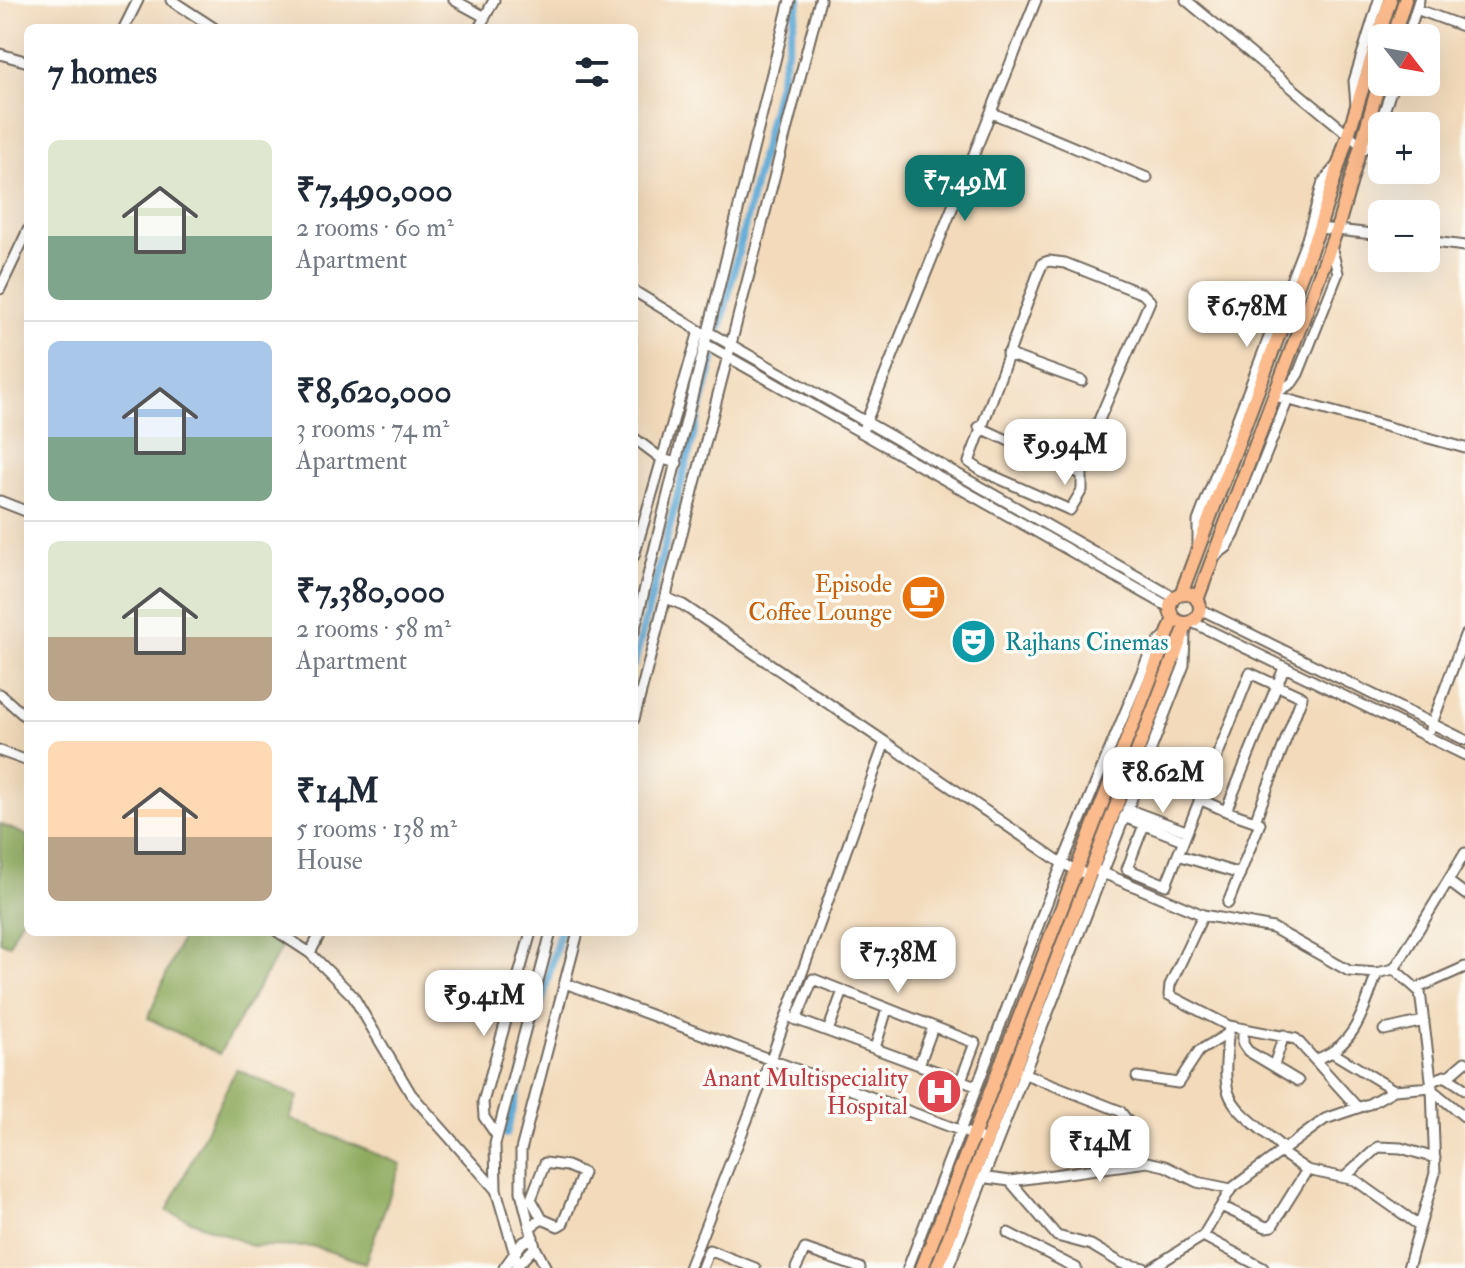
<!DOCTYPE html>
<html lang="en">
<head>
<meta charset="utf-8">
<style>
  body { margin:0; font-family:"IM FELL Double Pica",serif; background:#f2f2f3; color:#1f2937; height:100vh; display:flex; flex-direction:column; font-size:30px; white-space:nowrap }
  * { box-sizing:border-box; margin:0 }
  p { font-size:26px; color:#747a83 }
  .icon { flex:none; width:44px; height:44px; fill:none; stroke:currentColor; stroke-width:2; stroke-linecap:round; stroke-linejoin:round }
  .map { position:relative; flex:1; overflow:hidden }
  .panel { position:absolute; left:24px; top:24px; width:614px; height:912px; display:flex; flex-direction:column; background:#fff; border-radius:12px; box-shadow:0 8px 32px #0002 }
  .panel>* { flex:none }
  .needle { width:52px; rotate:121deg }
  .fabs { position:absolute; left:1368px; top:24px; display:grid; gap:16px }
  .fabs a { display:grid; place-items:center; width:72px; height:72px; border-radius:12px; background:#fff; box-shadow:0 8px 32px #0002; font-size:40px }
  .price { position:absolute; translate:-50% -68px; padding:0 18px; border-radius:16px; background:#fff; color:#222; font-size:26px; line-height:52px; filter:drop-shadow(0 2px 4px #0008) }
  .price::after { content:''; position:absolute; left:50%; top:48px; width:24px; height:18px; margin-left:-12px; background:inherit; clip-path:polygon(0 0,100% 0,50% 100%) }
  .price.current { background:#0f766e; color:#fff }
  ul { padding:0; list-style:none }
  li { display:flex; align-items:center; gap:24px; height:200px; padding:0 24px }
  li+li { border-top:2px solid #e0e1e3 }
  li span { display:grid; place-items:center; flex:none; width:224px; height:160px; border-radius:12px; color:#555 }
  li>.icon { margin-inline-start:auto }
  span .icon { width:96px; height:96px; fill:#fffc; stroke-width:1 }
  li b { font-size:34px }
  h2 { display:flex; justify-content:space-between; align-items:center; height:96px; padding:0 24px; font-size:34px }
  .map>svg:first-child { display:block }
  .forest { fill:#8fab5e; stroke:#5d6b44; stroke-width:2 }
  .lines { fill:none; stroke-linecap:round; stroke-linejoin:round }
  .canal { stroke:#5faad7; stroke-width:8 }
  .minor-casing { stroke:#71685d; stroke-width:13 }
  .major-casing { stroke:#71685d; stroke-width:16 }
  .minor { stroke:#fff; stroke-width:9 }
  .major { stroke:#fbbb8d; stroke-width:12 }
  .labels { text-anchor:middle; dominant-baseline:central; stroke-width:7; stroke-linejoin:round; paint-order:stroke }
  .food-label { font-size:24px; fill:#c56008; stroke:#fdfcf7; text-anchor:end }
  .culture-label { font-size:24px; fill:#0d838f; stroke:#fdfcf7; text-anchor:start }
  .health-label { font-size:24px; fill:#be3a42; stroke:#fdfcf7; text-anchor:end }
</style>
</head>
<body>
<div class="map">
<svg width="1465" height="1268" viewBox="0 0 1465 1268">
  <rect width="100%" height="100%" fill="#fdfcf7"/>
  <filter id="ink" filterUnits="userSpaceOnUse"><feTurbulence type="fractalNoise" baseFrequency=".0125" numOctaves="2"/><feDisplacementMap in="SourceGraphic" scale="16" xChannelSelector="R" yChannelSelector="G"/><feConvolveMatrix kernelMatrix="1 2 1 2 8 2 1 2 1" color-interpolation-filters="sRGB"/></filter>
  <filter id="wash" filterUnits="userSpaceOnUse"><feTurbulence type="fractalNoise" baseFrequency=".006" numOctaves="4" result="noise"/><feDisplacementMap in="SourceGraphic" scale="32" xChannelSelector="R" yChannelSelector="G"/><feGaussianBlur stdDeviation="1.8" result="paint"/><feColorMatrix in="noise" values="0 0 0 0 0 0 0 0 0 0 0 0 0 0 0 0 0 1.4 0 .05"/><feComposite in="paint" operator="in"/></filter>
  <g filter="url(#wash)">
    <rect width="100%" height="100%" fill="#f2daba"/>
    <path class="forest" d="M0,824l28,12v70l-19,39 -9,-4z
      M184,932h82l18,11 -65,111 -71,-36z
      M236,1069l62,28 -8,22 111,45 -36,99 -49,-16 -63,-1 -86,-35z"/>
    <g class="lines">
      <path class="canal" d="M720,328l79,-328
        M634,664l79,-305
        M506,1134l54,-202"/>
    </g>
  </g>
  <g filter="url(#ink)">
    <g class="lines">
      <defs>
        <path id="minor" d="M171,0l43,28
          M454,0l31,17
          M1186,0l174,144
          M1416,9l49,18
          M124,28l14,-28
          M479,28l15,-28
          M1407,38l12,-38
          M0,54l28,8
          M1356,105l-2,-24 25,-81
          M992,113l155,65
          M1360,153l15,-15 19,-56
          M1319,228l63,7
          M1426,241l39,5
          M1049,261l16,2 78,31 7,7 -54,126 -14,39v24l-12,20 -88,-39 -13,-9 69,-188 5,-11z
          M0,289l28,-59
          M634,291l69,42
          M710,333l465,265
          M707,345l464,263
          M1007,354l75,27
          M1276,393l16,-10 6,-9 40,-101 -7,-27
          M1275,396l190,52
          M864,427l172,-427
          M979,427l102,47
          M634,438l28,21 15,4
          M0,501l28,11
          M1198,546v-25l109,-282 16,-57 14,-17
          M634,556l65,-225
          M1214,557l13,-10 7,-12 54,-136
          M666,598l17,7 202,137 -114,317 -82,209
          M1200,609l265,131
          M1192,622l273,133
          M634,632l156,-632
          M0,694l28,25
          M634,719l186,-719
          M1430,729l35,-94
          M885,742l178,122 27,12
          M0,751l28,10
          M1199,799l27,12
          M1127,809l59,22
          M1124,817l59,23
          M1144,825l-17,44 39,16 84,-212 52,24 -47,124
          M1178,855l62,19
          M1096,870l107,45 70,13 76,43 28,2 17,-4 6,-9 65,-107
          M1449,882l16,12
          M1228,903l32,-80 -34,-12 58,-143
          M1203,915l-33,70 -1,10 60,31 67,13 62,69
          M278,932l32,21 43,43 58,98 85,96
          M310,953l11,-21
          M1394,969l26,23 12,95 3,86 -27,95
          M565,983l421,157
          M1418,988l47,-21
          M792,1018l184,68
          M796,1020l17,-41 162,64 -14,37
          M1229,1026c-8,81 -5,71 55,123
          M1243,1029v15l5,7 50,30
          M1384,1030l40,-9
          M828,1031l15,-40
          M875,1048l12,-39
          M1333,1053l61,37
          M1317,1059c39,-14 47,-50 60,-86
          M919,1065l14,-38
          M1274,1065l10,-30
          M1020,1072l100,39 9,12 -1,8 -7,5 -59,7
          M1445,1076l20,13
          M1137,1077l41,6 21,-32 30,-18
          M1431,1081l20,-7 14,-12
          M1432,1090l33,27
          M497,1136l-13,-19 -1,-15 48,-170
          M1280,1152l27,18 48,10 65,46
          M1346,1176l32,-29 23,1 34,10
          M980,1177l30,4 137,-19 18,4 32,16 34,7
          M1010,1181l47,55 34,9 30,18 23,5
          M1221,1206l45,21 6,-1 35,-56
          M530,1227l12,-8 -11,-20 14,-36 22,3 16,7 -20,50 -5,3 -16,-7
          M1008,1233l68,35
          M1203,1236l60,32
          M516,1267l19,-20
          M504,1268l18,-25 11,-6
          M519,1268l-23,-78 -1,-46 56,-212
          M546,1268l-11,-21 -14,-55v-42l57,-218
          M702,1268l7,-18 46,18
          M796,1268l9,-19 55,19
          M908,1268l146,-384 97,-234 16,-16
          M948,1268l236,-603 1,-32
          M1152,1268l51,-32 28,-47 94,-70 44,-15 25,-14 38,-3"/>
        <path id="major" d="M1393,38l12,-38
          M1170 608a15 15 0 1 1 30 0a15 15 0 1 1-30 0Z
          M1181,594l138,-366 71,-228
          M1197,600l140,-371 45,-156
          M922,1268l252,-650
          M937,1268l250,-645"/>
      </defs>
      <use href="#minor" class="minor-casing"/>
      <use href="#major" class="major-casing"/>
      <use href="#minor" class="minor"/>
      <use href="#major" class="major"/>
    </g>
  </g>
  <defs>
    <symbol id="cafe-disc" viewBox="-11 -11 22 22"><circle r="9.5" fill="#e8710a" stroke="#fdfcf7"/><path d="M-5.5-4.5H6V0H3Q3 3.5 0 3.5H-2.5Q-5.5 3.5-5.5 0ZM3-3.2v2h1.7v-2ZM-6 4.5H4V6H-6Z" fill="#fff"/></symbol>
    <symbol id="theatre-disc" viewBox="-11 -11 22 22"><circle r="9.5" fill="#0f9aa8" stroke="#fdfcf7"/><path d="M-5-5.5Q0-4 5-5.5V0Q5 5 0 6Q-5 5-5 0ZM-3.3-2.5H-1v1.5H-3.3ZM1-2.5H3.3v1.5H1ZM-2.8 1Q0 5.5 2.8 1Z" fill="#fff"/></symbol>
    <symbol id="hospital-disc" viewBox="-11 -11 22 22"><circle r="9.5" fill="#e0444e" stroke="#fdfcf7"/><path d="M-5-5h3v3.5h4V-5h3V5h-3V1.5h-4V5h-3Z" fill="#fff"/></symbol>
  </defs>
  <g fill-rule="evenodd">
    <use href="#cafe-disc" x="898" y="572" width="51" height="51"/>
    <use href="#theatre-disc" x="948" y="616" width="51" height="51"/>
    <use href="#hospital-disc" x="914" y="1066" width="51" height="51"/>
  </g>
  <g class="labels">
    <g class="food-label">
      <text x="892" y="584">Episode<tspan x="892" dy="28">Coffee Lounge</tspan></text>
    </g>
    <g class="culture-label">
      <text x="1005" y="642">Rajhans Cinemas</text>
    </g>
    <g class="health-label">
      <text x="908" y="1078">Anant Multispeciality<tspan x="908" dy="28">Hospital</tspan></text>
    </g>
  </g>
</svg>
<div class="fabs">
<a><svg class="needle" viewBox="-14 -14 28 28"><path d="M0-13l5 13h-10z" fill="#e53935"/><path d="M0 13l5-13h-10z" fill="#747a83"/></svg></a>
<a>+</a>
<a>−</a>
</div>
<b class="price current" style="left:965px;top:223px">₹7.49M</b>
<b class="price" style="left:1247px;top:349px">₹6.78M</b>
<b class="price" style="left:1065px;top:487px">₹9.94M</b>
<b class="price" style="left:1163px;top:815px">₹8.62M</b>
<b class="price" style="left:898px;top:995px">₹7.38M</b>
<b class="price" style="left:484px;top:1038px">₹9.41M</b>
<b class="price" style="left:1100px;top:1184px">₹14M</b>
<section class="panel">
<h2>7 homes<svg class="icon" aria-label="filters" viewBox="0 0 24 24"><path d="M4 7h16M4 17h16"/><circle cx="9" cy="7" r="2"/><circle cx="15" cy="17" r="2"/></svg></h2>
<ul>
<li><span style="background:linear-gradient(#dfe7d0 60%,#7fa58c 0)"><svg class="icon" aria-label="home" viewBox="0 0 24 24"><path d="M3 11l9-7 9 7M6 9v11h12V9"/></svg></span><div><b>₹7,490,000</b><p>2 rooms · 60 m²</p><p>Apartment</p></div></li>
<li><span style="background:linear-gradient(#a9c7e8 60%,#7fa58c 0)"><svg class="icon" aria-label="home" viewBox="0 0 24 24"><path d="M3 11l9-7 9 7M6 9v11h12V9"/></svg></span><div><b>₹8,620,000</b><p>3 rooms · 74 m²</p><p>Apartment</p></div></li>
<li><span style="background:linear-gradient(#dfe7d0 60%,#b9a48a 0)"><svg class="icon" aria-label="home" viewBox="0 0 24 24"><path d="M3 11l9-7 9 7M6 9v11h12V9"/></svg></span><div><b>₹7,380,000</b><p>2 rooms · 58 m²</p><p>Apartment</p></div></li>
<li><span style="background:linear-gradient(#ffd9b3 60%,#b9a48a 0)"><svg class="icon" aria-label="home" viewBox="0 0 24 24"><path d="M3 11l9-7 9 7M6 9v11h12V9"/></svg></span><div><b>₹14M</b><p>5 rooms · 138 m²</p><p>House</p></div></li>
</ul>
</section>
</div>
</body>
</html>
